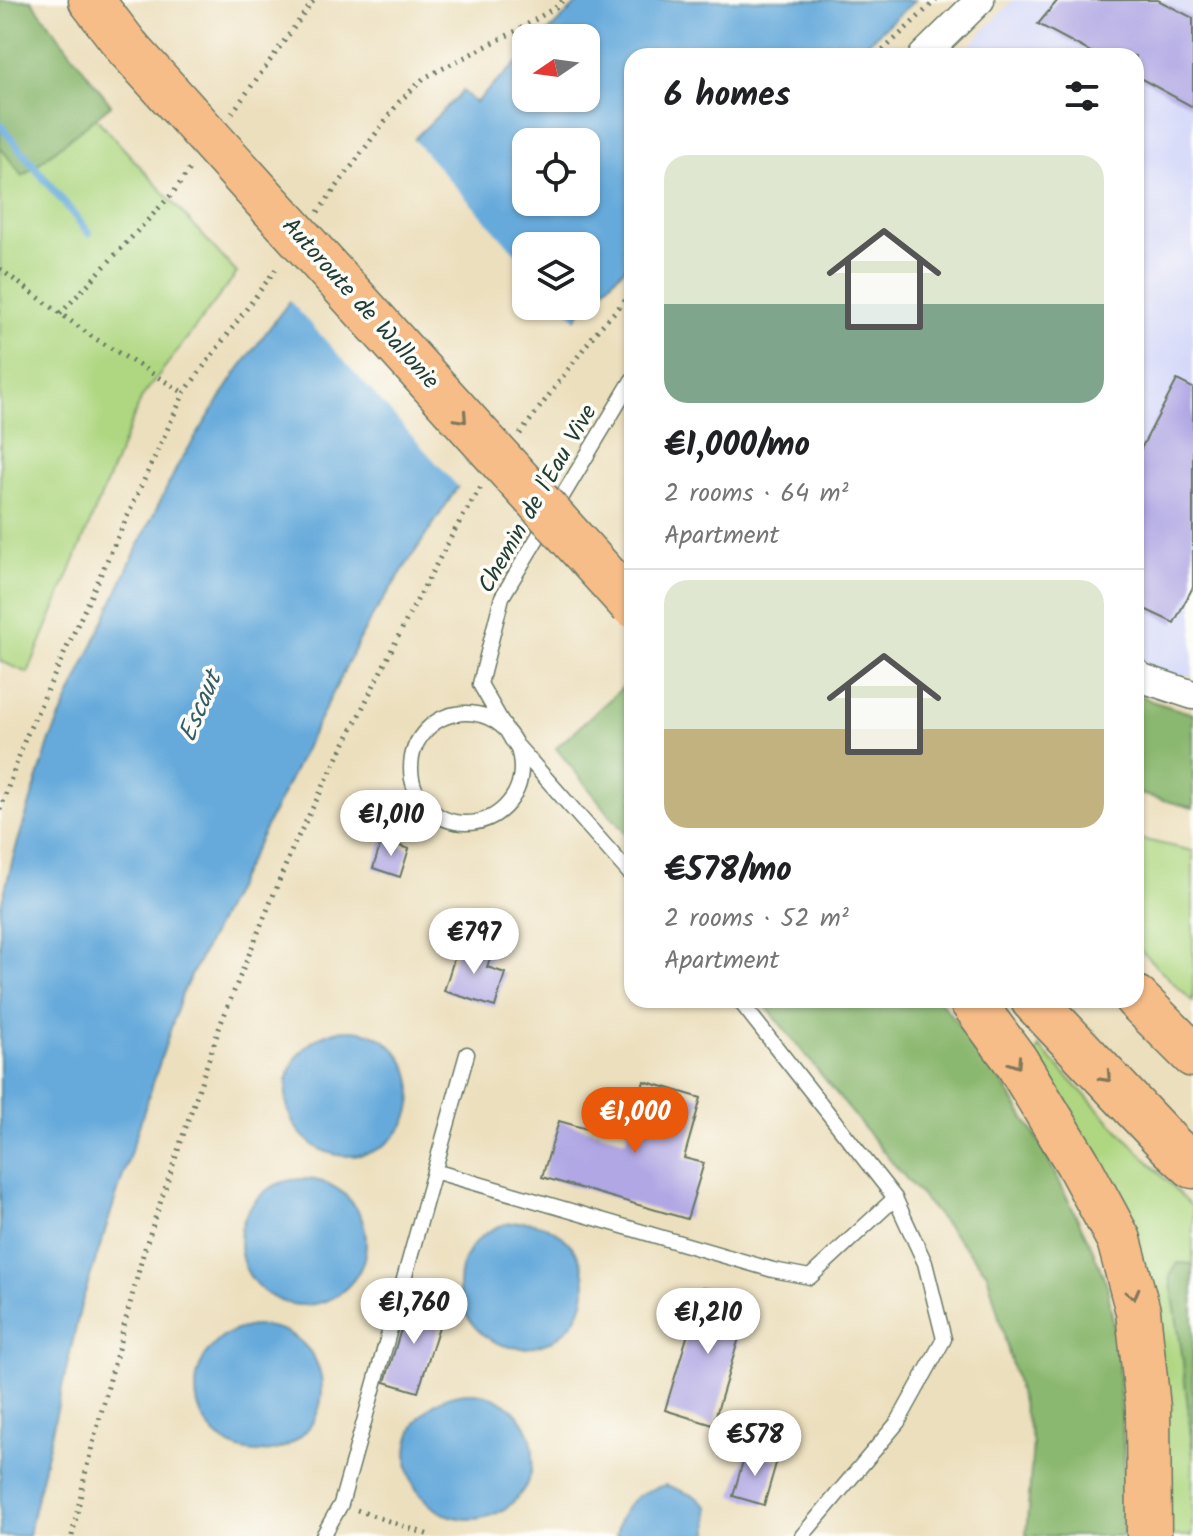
<!DOCTYPE html>
<html lang="en">
<head>
<meta charset="utf-8">
<style>
  body { margin:0; font-family:Kalam,sans-serif; background:#f2f2f2; color:#202124; height:100vh; display:flex; flex-direction:column; font-size:30px; white-space:nowrap }
  * { box-sizing:border-box; margin:0 }
  p { font-size:26px; color:#757577 }
  .icon { flex:none; width:44px; height:44px; fill:none; stroke:currentColor; stroke-width:2; stroke-linecap:round; stroke-linejoin:round }
  .map { position:relative; flex:1; overflow:hidden }
  .drawer { position:absolute; left:624px; top:48px; width:520px; height:960px; display:flex; flex-direction:column; background:#fff; border-radius:24px; box-shadow:0 2px 6px #0004 }
  .drawer>* { flex:none }
  .needle { width:52px; rotate:257deg }
  .buttons { position:absolute; left:512px; top:24px; display:grid; gap:16px }
  .buttons a { display:grid; place-items:center; width:88px; height:88px; border-radius:16px; background:#fff; box-shadow:0 2px 6px #0004; font-size:40px }
  .price { position:absolute; translate:-50% -68px; padding:0 18px; border-radius:28px; background:#fff; color:#222; font-size:26px; line-height:52px; filter:drop-shadow(0 2px 4px #0008) }
  .price::after { content:''; position:absolute; left:50%; top:48px; width:24px; height:18px; margin-left:-12px; background:inherit; clip-path:polygon(0 0,100% 0,50% 100%) }
  .price.selected { background:#ea580c; color:#fff }
  ul { padding:0; list-style:none }
  li { display:grid; align-content:center; gap:16px; height:424px; padding:0 40px }
  li+li { border-top:2px solid #e0e0e0 }
  li span { display:grid; place-items:center; height:248px; border-radius:24px; color:#555 }
  li>.icon { margin-inline-start:auto }
  span .icon { width:144px; height:144px; fill:#fffc; stroke-width:1 }
  li b { font-size:34px }
  h2 { display:flex; justify-content:space-between; align-items:center; height:96px; padding:0 40px; font-size:34px }
  .map>svg:first-child { display:block }
  .built { fill:#d4d8f9 }
  .green { fill:#afd781; stroke:#678a5a; stroke-width:2 }
  .forest { fill:#8bb86f; stroke:#557a52; stroke-width:2 }
  .water { fill:#66aadb; stroke:#427488; stroke-width:2; fill-rule:evenodd }
  .pier { fill:#ecdfbd }
  .lines { fill:none; stroke-linecap:round; stroke-linejoin:round }
  .stream { stroke:#66aadb; stroke-width:8 }
  .building { fill:#b0a7e4 }
  .lane-casing { stroke:#677664; stroke-width:17 }
  .street-casing { stroke:#677664; stroke-width:31 }
  .highway-casing { stroke:#677664; stroke-width:47 }
  .path { stroke:#677664; stroke-width:5; stroke-dasharray:2 6; stroke-linecap:butt }
  .lane { stroke:#fff; stroke-width:14 }
  .street { stroke:#fff; stroke-width:28 }
  .highway { stroke:#f7bd88; stroke-width:44 }
  .highway-bridge-casing { stroke:#677664; stroke-width:47; stroke-linecap:butt }
  .highway-bridge { stroke:#f7bd88; stroke-width:44 }
  .oneway { stroke:#80775a }
  .labels { text-anchor:middle; dominant-baseline:central; stroke-width:7; stroke-linejoin:round; paint-order:stroke }
  .street-label { font-size:24px; fill:#1f3d34; stroke:#fdfcf7 }
  .water-label { font-size:26px; font-style:italic; fill:#345e66; stroke:#fdfcf7 }
</style>
</head>
<body>
<div class="map">
<svg width="1193" height="1536" viewBox="0 0 1193 1536">
  <rect width="100%" height="100%" fill="#fdfcf7"/>
  <filter id="ink" filterUnits="userSpaceOnUse"><feTurbulence type="fractalNoise" baseFrequency=".0125" numOctaves="2"/><feDisplacementMap in="SourceGraphic" scale="16" xChannelSelector="R" yChannelSelector="G"/><feConvolveMatrix kernelMatrix="1 2 1 2 8 2 1 2 1" color-interpolation-filters="sRGB"/></filter>
  <filter id="wash" filterUnits="userSpaceOnUse"><feTurbulence type="fractalNoise" baseFrequency=".006" numOctaves="4" result="noise"/><feDisplacementMap in="SourceGraphic" scale="32" xChannelSelector="R" yChannelSelector="G"/><feGaussianBlur stdDeviation="1.8" result="paint"/><feColorMatrix in="noise" values="0 0 0 0 0 0 0 0 0 0 0 0 0 0 0 0 0 1.4 0 .05"/><feComposite in="paint" operator="in"/></filter>
  <g filter="url(#wash)">
    <rect width="100%" height="100%" fill="#ecdfbd"/>
    <path class="built" d="M1013,0h180v676l-51,-3 -6,-5v-612h-176z"/>
    <path class="green" d="M95,117l142,156 -95,124 -114,276 -28,-12v-515l23,29z
      M1136,838l57,13v151l-57,-56z
      M1039,1047l154,161v56l-15,-1 -8,13 12,77 11,101 -1,82h-27l-8,-190 -125,-286z"/>
    <path class="forest" d="M0,0h31l80,105 -88,71 -23,-29z
      M632,679v163l-76,-94z
      M1136,692l15,9 42,13v94l-57,-15z
      M761,1000h178l54,67 47,76 52,105 15,37 10,62 7,107v82h-98l7,-93 -46,-170 -101,-118z
      M1178,1263l15,1v190l-11,-101 -12,-77z"/>
    <path class="water" d="M581,0h334l-62,56h-221v205l-49,48 -69,93 -146,221 -186,371 -101,311 -53,231h-28v-627l15,-58 35,-111 81,-179 47,-96 59,-93 39,-53 140,-182 47,-46 12,12 51,-49v44h60v-60h-44zM526,142h60v60h-60zM526,246h60v60h-60z
      M286 1093a63 63 0 1 1 126 0a63 63 0 1 1-126 0Z
      M240 1242a63 63 0 1 1 126 0a63 63 0 1 1-126 0Z
      M459 1285a63 63 0 1 1 126 0a63 63 0 1 1-126 0Z
      M196 1389a63 63 0 1 1 126 0a63 63 0 1 1-126 0Z
      M407 1456a63 63 0 1 1 126 0a63 63 0 1 1-126 0Z
      M666,1485l29,11 13,11 1,29h-93c5,-32 20,-44 50,-51z"/>
    <path class="pier" d="M411,137l115,128v41h37l15,16 -61,82 -56,86 -174,-192z"/>
    <g class="lines">
      <path class="stream" d="M0,125l89,108"/>
    </g>
    <g id="blocks">
      <path class="building" d="M1058,0h100l35,18v89l-57,-31v-20h-38l-60,-32z
        M1177,380l16,8v199l-19,36 -38,-18v-147z
        M382,840l27,9 -9,28 -27,-9z
        M459,943l33,10 -5,14 18,6 -10,34 -51,-16z
        M644,1081l57,17 -17,60 20,5 -17,56 -145,-42 17,-56 67,19z
        M702,1287l48,14 -37,124 -48,-15z
        M410,1300l34,11 -26,81 -33,-10z
        M746,1451l31,9 -13,45 -31,-9z"/>
    </g>
  </g>
  <g filter="url(#ink)">
    <use href="#blocks" fill-opacity="0" stroke="#677664" stroke-width="2"/>
    <g class="lines">
      <defs>
        <path id="lane" d="M632,380l-130,217 -22,87 32,56 120,136
          M411 768a55 55 0 1 1 110 0a55 55 0 1 1-110 0Z
          M739,1000l156,198 30,65 19,76 -46,83 -96,114
          M434,1171l339,99 37,7 85,-79
          M323,1536l18,-32 126,-450"/>
        <path id="street" d="M923,56l57,-56
          M1136,673l6,5 51,17"/>
        <path id="highway" d="M91,0l37,48
          M1136,998l57,57
          M971,1000l45,61 61,101 42,78 19,71 10,97 1,128
          M1033,1000l138,146 22,20"/>
      </defs>
      <use href="#lane" class="lane-casing"/>
      <use href="#street" class="street-casing"/>
      <use href="#highway" class="highway-casing"/>
      <path class="path" d="M877,56l59,-56
        M232,113l82,-113
        M318,212l81,-110 25,-24 94,-48 38,-23 7,-7
        M0,269l91,67 93,57
        M60,314l113,-121 19,-27
        M520,434l76,-102 36,-39
        M0,810l25,-71 159,-346 95,-128
        M357,1510l75,26
        M72,1536l15,-70 57,-215 77,-228 72,-176 114,-228 50,-93 24,-39"/>
      <use href="#lane" class="lane"/>
      <use href="#street" class="street"/>
      <use href="#highway" class="highway"/>
      <defs>
        <path id="highway-bridge" d="M128,48l504,557"/>
      </defs>
      <use href="#highway-bridge" class="highway-bridge-casing"/>
      <use href="#highway-bridge" class="highway-bridge"/>
    </g>
    <defs><path id="oneway-chevron" d="M-2-3.5L2.5 0L-2 3.5" fill="none" stroke-width="1.6" stroke-linecap="round" stroke-linejoin="round" transform="scale(2)"/></defs>
    <g class="oneway">
      <use href="#oneway-chevron" transform="translate(462 418) rotate(48)"/>
      <use href="#oneway-chevron" transform="translate(1016 1063) rotate(56)"/>
      <use href="#oneway-chevron" transform="translate(1106 1077) rotate(47)"/>
      <use href="#oneway-chevron" transform="translate(1133 1294) rotate(75)"/>
    </g>
  </g>
  <g class="labels">
    <g class="street-label">
      <text transform="translate(360 304) rotate(48)">Autoroute de Wallonie</text>
      <text transform="translate(538 499) rotate(-60)">Chemin de l'Eau Vive</text>
    </g>
    <g class="water-label">
      <text transform="translate(201 707) rotate(-67)">Escaut</text>
    </g>
  </g>
</svg>
<div class="buttons">
<a><svg class="needle" viewBox="-14 -14 28 28"><path d="M0-13l5 13h-10z" fill="#e53935"/><path d="M0 13l5-13h-10z" fill="#757577"/></svg></a>
<a><svg class="icon" aria-label="locate" viewBox="0 0 24 24"><circle cx="12" cy="12" r="6"/><path d="M12 2v4M12 18v4M2 12h4M18 12h4"/></svg></a>
<a><svg class="icon" aria-label="layers" viewBox="0 0 24 24"><path d="M12 4l9 5-9 5-9-5zM3 14l9 5 9-5"/></svg></a>
</div>
<b class="price" style="left:391px;top:858px">€1,010</b>
<b class="price" style="left:474px;top:976px">€797</b>
<b class="price selected" style="left:635px;top:1155px">€1,000</b>
<b class="price" style="left:414px;top:1346px">€1,760</b>
<b class="price" style="left:708px;top:1356px">€1,210</b>
<b class="price" style="left:755px;top:1478px">€578</b>
<section class="drawer">
<h2>6 homes<svg class="icon" aria-label="filters" viewBox="0 0 24 24"><path d="M4 7h16M4 17h16"/><circle cx="9" cy="7" r="2"/><circle cx="15" cy="17" r="2"/></svg></h2>
<ul>
<li><span style="background:linear-gradient(#dfe7d0 60%,#7fa58c 0)"><svg class="icon" aria-label="home" viewBox="0 0 24 24"><path d="M3 11l9-7 9 7M6 9v11h12V9"/></svg></span><div><b>€1,000/mo</b><p>2 rooms · 64 m²</p><p>Apartment</p></div></li>
<li><span style="background:linear-gradient(#dfe7d0 60%,#c2b280 0)"><svg class="icon" aria-label="home" viewBox="0 0 24 24"><path d="M3 11l9-7 9 7M6 9v11h12V9"/></svg></span><div><b>€578/mo</b><p>2 rooms · 52 m²</p><p>Apartment</p></div></li>
</ul>
</section>
</div>
</body>
</html>
